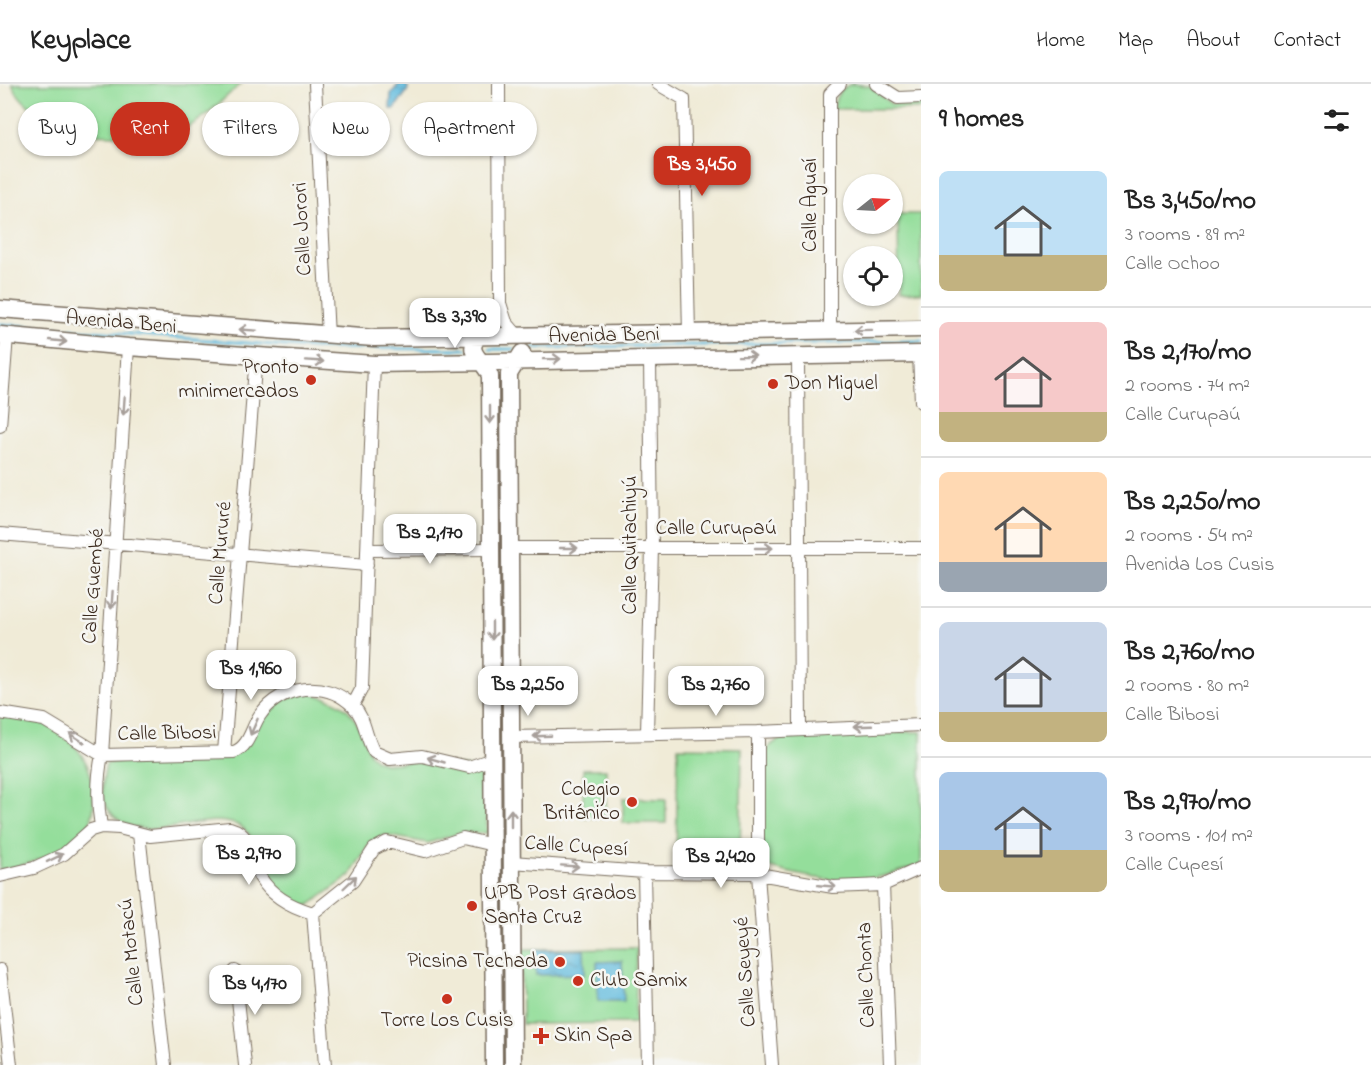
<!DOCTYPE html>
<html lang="en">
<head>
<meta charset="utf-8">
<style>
  body { margin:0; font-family:"Indie Flower",sans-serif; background:#f2f2f2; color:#222; height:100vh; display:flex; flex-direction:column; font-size:22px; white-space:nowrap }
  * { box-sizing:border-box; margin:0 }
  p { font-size:20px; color:#767676 }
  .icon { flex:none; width:33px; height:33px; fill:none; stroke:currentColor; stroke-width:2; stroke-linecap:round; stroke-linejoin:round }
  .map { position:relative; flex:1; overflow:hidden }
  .drawer { display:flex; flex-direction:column; background:#fff; width:450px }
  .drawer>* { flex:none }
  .top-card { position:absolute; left:18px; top:18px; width:570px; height:54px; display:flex; gap:12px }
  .needle { width:39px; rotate:72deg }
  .fabs { position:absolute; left:843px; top:90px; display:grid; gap:12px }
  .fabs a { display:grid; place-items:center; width:60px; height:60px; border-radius:50%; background:#fff; box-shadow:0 2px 4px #0004; font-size:30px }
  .price { position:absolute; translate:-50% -51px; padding:0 14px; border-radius:12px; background:#fff; color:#222; font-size:20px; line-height:39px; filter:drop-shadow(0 2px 3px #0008) }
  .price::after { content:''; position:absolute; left:50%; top:36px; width:18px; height:14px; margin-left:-9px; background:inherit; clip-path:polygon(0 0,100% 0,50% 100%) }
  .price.selected { background:#c8321e; color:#fff }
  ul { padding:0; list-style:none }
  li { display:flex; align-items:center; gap:18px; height:150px; padding:0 18px }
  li+li { border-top:2px solid #e0e0e0 }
  li span { display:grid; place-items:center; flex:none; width:168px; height:120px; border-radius:9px; color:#555 }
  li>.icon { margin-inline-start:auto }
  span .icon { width:72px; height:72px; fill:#fffc; stroke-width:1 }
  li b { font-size:26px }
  h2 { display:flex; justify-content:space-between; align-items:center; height:72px; padding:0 18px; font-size:26px }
  .tag { padding:0 21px; border-radius:27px; background:#fff; box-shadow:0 2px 4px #0004; font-size:21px; line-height:54px }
  .tag.selected { background:#c8321e; color:#fff }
  header { display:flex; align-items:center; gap:36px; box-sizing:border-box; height:84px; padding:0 30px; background:#fff; border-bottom:2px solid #e0e0e0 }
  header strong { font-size:28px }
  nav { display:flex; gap:33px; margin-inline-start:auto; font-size:21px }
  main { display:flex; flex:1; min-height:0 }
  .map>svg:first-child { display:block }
  .green { fill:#94de9b; stroke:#68845c; stroke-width:1.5 }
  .water { fill:url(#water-ripples); stroke:#4e727e; stroke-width:1.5 }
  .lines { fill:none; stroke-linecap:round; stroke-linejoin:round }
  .stream { stroke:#61bbde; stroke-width:3 }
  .street-casing { stroke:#7a6e5f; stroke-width:14 }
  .secondary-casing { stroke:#7a6e5f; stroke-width:19 }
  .street { stroke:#fff; stroke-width:12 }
  .secondary { stroke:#fff; stroke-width:16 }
  .oneway { stroke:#a79f9a }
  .poi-dot { fill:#c8321e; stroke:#f6f6f2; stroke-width:2 }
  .labels { text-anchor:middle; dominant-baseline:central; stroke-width:5; stroke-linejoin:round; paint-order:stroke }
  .street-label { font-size:21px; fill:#3b2a1e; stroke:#f6f6f2 }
  .poi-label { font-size:21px; fill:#3b2a1e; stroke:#f6f6f2; text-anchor:start }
</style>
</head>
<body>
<header>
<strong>Keyplace</strong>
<nav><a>Home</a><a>Map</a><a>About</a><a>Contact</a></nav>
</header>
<main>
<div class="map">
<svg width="921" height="981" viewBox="0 0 921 981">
  <defs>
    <pattern id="water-ripples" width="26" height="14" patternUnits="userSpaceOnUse" patternTransform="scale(1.5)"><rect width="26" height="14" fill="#61bbde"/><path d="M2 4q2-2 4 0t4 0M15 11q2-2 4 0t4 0" fill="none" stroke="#5198b3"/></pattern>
  </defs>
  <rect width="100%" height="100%" fill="#f6f6f2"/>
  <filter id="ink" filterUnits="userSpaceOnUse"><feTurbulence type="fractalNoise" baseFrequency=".0167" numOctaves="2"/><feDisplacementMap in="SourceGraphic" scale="12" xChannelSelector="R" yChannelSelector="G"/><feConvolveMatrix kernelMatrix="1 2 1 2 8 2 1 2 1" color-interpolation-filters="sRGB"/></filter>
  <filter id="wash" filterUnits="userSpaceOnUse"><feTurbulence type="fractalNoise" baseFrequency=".008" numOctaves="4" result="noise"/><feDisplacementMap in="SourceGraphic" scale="24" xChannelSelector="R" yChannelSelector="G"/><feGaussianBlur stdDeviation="1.35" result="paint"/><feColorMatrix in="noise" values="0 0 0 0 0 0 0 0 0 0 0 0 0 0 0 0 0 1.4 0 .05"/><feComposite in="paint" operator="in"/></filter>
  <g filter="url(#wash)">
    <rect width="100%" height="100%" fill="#f0ebd7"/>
    <path class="green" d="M12,0h229c-18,14 -37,37 -58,45 -22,7 -99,9 -119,-1 -18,-9 -45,-25 -52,-44z
      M852,0l18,2 21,18h30v5h-87c1,-12 5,-21 18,-25z
      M898,130h23v80l-22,1z
      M309,609c33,8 44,15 56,48 2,7 4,15 12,19 11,7 28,1 41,1 15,0 56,5 68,12l1,60h-27l-32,10 -43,-8 -18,12 -17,29 -42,30c-55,-11 -43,-67 -68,-80 -38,-18 -90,23 -126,-10 -15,-14 -12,-33 -8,-52l17,-4 101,-2 43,-45 19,-15z
      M0,632c10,1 22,1 32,3 33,9 60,38 61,72 1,13 2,23 -5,35 -17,26 -60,39 -88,44z
      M822,648h99v132c-59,23 -90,20 -150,4l-9,-13 1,-99c9,-22 39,-22 59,-24z
      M678,663l64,1 -2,110 -64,-2z
      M583,685h23v49l-23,-1z
      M623,714l43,1v24h-43z
      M637,864l-2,75 -113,1 -1,-75z"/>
    <path class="water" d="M399,0h8l1,6 -14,19h-4l1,-15z
      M535,866h49l1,24 -49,1z
      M622,877l2,40h-26l-1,-39z"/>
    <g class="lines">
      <path class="stream" d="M0,240l313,24 153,1
        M532,264l389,-7
        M489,265h24"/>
    </g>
  </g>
  <g filter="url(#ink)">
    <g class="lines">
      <defs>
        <path id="street" d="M315,0l13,252
          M499,0l1,219 6,19 11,13
          M658,0l26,15 5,235
          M876,0l22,14 23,-1
          M830,246v-236l10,-10
          M479,252l13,-14 8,-19
          M919,270l2,48
          M798,271l2,373
          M0,342l7,-90
          M0,450l367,31
          M510,464h411
          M369,466l122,-1
          M353,621l9,-17 12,-324
          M0,629l44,7 58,35 132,-3c16,-6 17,-24 26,-37 21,-30 66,-36 93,-9 13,13 12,31 21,46l16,7 32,-3 47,11 23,-8
          M647,648l5,-184 -2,-190
          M758,648v142l14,191
          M511,653l247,-5 163,-7
          M224,668l32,-396
          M101,743c-4,-24 -4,-48 1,-72l26,-408
          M139,750l26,231
          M512,778l132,10 109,1 80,14 50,-2 38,-17
          M644,788l4,193
          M0,792l34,-8 30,-14 27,-24 10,-3 18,1 31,8 80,-8c24,7 19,31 30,49 12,20 32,30 53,36l40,-32 21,-32 13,-7 38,9 38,-13 30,7
          M883,801l7,180
          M313,829l12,152
          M0,886l11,95
          M235,887l10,94"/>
        <path id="secondary" d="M0,225l374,29 547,-9
          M0,251l128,12 246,17 547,-10
          M479,252c-16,17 6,24 11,40l4,689
          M513,981l-4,-691 13,-21"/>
      </defs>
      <use href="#street" class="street-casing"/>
      <use href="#secondary" class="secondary-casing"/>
      <use href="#street" class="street"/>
      <use href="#secondary" class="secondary"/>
    </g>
    <defs><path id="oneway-shaft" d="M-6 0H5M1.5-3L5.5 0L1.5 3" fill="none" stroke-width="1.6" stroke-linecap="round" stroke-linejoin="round" transform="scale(1.5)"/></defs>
    <g class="oneway">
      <use href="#oneway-shaft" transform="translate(248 246) rotate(-176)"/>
      <use href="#oneway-shaft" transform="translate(863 246) rotate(179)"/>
      <use href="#oneway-shaft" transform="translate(58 257) rotate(6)"/>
      <use href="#oneway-shaft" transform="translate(747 272) rotate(-1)"/>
      <use href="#oneway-shaft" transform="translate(552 275) rotate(-1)"/>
      <use href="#oneway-shaft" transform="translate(315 277) rotate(4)"/>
      <use href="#oneway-shaft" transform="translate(124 322) rotate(94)"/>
      <use href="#oneway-shaft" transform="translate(490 331) rotate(90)"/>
      <use href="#oneway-shaft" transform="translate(569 464)"/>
      <use href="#oneway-shaft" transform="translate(764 464)"/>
      <use href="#oneway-shaft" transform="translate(112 516) rotate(94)"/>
      <use href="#oneway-shaft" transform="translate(492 547) rotate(90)"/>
      <use href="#oneway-shaft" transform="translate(863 642) rotate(178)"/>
      <use href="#oneway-shaft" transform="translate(254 643) rotate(114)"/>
      <use href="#oneway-shaft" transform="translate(542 652) rotate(178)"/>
      <use href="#oneway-shaft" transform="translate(77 654) rotate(-147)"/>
      <use href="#oneway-shaft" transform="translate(436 676) rotate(-164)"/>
      <use href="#oneway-shaft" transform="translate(511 734) rotate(-90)"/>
      <use href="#oneway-shaft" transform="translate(55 774) rotate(-26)"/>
      <use href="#oneway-shaft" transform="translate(570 782) rotate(4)"/>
      <use href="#oneway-shaft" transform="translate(350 798) rotate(-44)"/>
      <use href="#oneway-shaft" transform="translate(827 802) rotate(5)"/>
    </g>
  </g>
  <g class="poi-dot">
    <circle cx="311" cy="296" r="6"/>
    <circle cx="773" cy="300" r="6"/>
    <circle cx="632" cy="718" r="6"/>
    <circle cx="472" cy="822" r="6"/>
    <circle cx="560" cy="878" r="6"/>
    <circle cx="578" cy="897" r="6"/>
    <circle cx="447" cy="915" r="6"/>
    <path d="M538 943h6v6h6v6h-6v6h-6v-6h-6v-6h6z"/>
  </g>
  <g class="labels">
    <g class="street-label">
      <text transform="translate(811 121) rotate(-90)">Calle Aguaí</text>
      <text transform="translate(303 145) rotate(-93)">Calle Jorori</text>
      <text transform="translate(121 239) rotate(5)">Avenida Beni</text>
      <text transform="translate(604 252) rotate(-1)">Avenida Beni</text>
      <text x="716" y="445">Calle Curupaú</text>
      <text transform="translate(631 461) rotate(-90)">Calle Quitachiyú</text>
      <text transform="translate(221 469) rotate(-85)">Calle Mururé</text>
      <text transform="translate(94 502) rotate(-86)">Calle Guembé</text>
      <text transform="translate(167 650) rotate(-1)">Calle Bibosi</text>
      <text transform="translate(576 763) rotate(4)">Calle Cupesí</text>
      <text transform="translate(132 868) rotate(-96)">Calle Motacú</text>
      <text transform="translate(746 888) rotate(-94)">Calle Seyeyé</text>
      <text transform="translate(867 891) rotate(-92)">Calle Chonta</text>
    </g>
    <g class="poi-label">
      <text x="299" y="284" text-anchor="end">Pronto<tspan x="299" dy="24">minimercados</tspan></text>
      <text x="785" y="300">Don Miguel</text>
      <text x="620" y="706" text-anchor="end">Colegio<tspan x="620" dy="24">Británico</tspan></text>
      <text x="484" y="810">UPB Post Grados<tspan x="484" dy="24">Santa Cruz</tspan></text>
      <text x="548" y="878" text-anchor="end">Picsina Techada</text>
      <text x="590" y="897">Club Samix</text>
      <text x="447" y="937" text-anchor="middle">Torre Los Cusis</text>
      <text x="554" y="952">Skin Spa</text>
    </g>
  </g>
</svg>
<div class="fabs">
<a><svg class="needle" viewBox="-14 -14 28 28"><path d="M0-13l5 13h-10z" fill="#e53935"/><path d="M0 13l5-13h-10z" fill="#767676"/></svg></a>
<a><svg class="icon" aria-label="locate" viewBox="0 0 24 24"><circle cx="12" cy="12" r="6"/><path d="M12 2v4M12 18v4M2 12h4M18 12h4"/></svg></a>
</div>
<b class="price selected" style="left:702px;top:113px">Bs 3,450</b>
<b class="price" style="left:455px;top:265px">Bs 3,390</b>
<b class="price" style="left:430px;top:481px">Bs 2,170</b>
<b class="price" style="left:251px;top:617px">Bs 1,960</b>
<b class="price" style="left:528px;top:633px">Bs 2,250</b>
<b class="price" style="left:716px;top:633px">Bs 2,760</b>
<b class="price" style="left:249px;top:802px">Bs 2,970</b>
<b class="price" style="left:721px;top:805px">Bs 2,420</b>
<b class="price" style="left:255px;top:932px">Bs 4,170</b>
<div class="top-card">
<a class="tag">Buy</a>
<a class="tag selected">Rent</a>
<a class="tag">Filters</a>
<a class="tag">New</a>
<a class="tag">Apartment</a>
</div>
</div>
<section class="drawer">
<h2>9 homes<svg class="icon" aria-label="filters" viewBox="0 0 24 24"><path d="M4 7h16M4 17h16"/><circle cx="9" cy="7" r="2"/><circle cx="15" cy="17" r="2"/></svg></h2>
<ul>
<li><span style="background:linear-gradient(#bfe0f5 70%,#c2b280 0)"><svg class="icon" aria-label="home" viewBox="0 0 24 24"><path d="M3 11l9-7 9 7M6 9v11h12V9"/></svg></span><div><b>Bs 3,450/mo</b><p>3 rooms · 89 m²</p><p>Calle Ochoo</p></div></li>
<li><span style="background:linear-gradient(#f6c9c9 75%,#c2b280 0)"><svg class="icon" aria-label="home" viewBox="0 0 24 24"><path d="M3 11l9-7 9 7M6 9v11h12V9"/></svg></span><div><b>Bs 2,170/mo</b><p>2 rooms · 74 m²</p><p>Calle Curupaú</p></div></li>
<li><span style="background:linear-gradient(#ffd9b3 75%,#9aa5b1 0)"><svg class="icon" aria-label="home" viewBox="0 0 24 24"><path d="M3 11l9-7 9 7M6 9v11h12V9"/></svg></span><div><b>Bs 2,250/mo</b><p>2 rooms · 54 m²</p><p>Avenida Los Cusis</p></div></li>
<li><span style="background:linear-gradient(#c9d6e8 75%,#c2b280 0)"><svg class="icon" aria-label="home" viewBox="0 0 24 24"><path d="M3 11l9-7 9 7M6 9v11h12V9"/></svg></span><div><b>Bs 2,760/mo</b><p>2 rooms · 80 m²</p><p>Calle Bibosi</p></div></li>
<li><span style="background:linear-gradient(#a9c7e8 65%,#c2b280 0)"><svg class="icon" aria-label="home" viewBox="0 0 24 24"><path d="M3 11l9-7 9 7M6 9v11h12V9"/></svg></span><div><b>Bs 2,970/mo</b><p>3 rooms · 101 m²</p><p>Calle Cupesí</p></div></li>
</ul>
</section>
</main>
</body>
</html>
